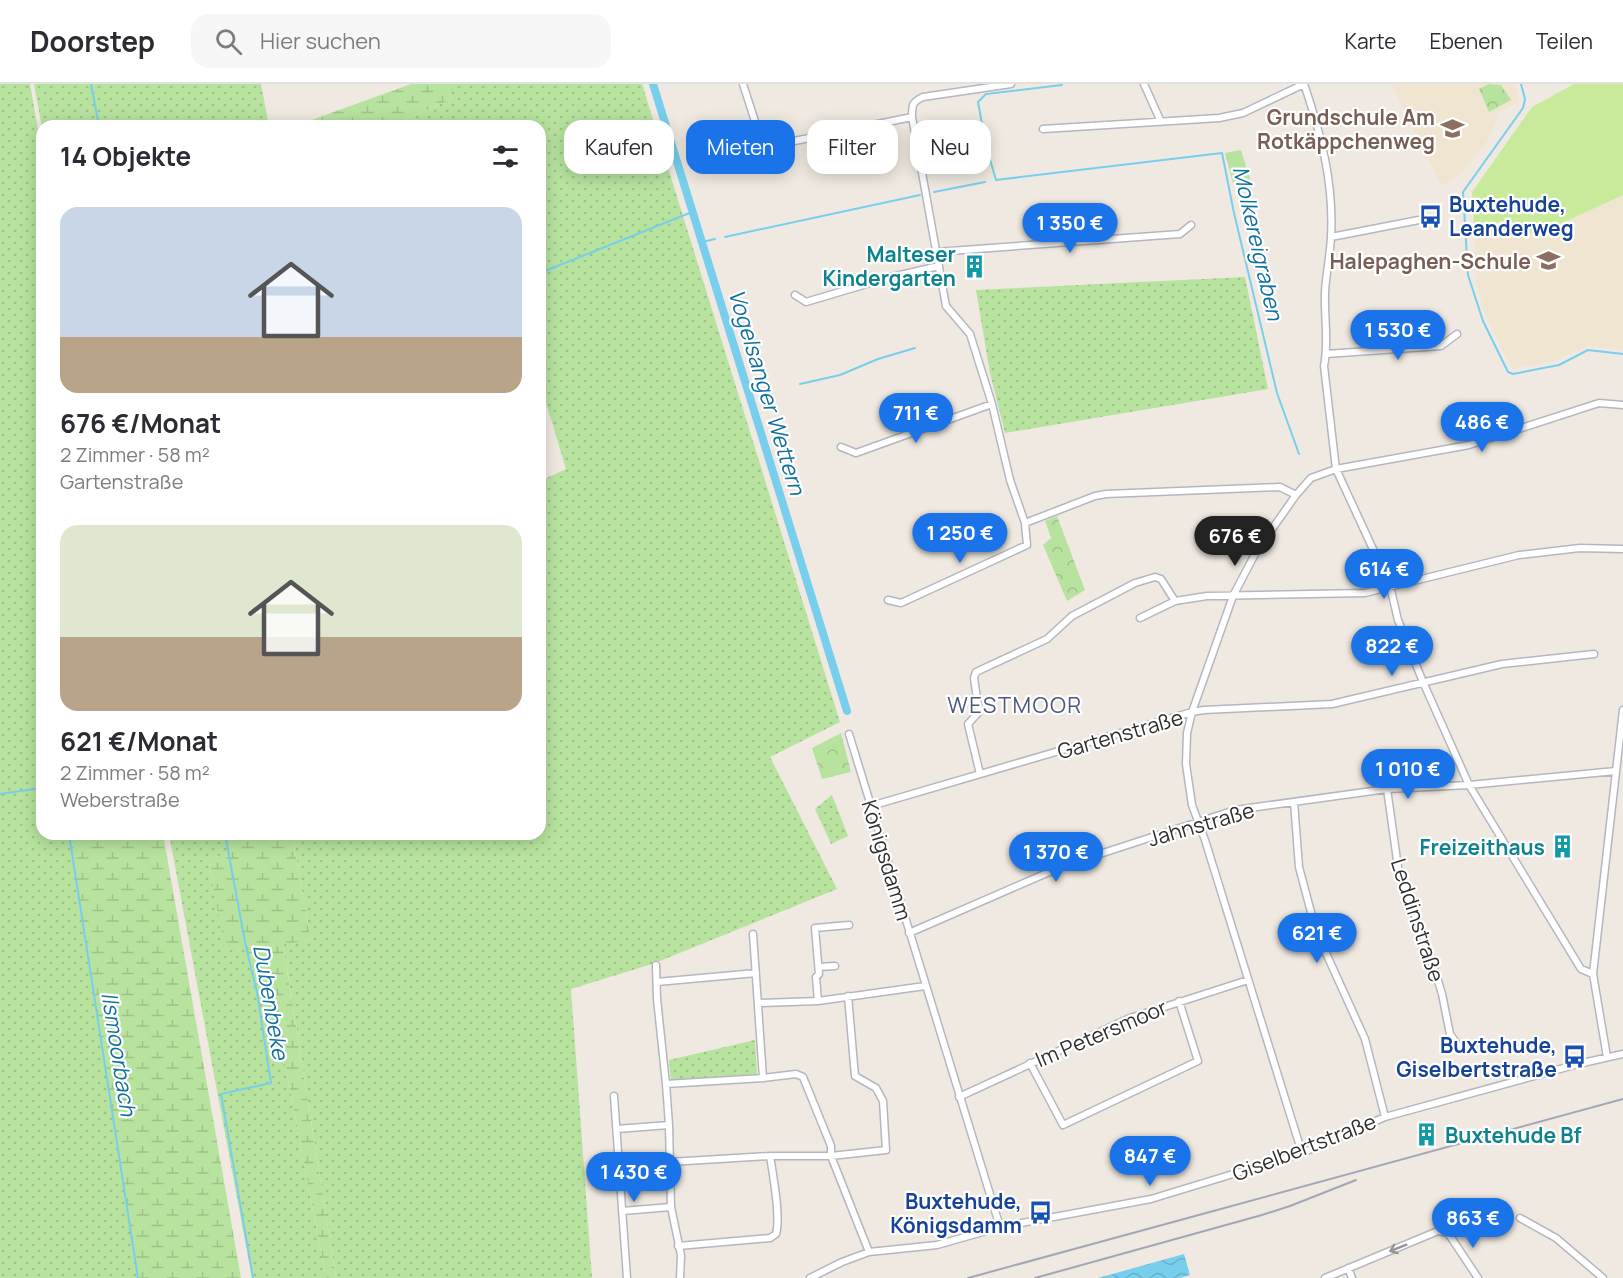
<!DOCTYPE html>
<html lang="de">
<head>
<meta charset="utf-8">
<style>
  body { margin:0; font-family:Manrope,sans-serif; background:#f7f7f7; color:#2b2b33; height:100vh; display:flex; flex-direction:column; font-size:22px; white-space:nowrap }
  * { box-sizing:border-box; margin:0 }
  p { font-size:20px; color:#7c7c81 }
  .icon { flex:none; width:33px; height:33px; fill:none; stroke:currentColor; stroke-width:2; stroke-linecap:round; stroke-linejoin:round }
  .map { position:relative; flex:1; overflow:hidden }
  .side { position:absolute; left:36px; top:36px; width:510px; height:720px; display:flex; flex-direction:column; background:#fff; border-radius:18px; box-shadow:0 3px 15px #0003 }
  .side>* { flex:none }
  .top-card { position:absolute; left:564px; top:36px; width:570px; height:54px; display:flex; gap:12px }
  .price { position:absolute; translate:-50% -51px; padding:0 14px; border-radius:21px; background:#1a73e8; color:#fff; font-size:20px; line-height:39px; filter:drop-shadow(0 2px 3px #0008) }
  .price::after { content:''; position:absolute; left:50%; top:36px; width:18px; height:14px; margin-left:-9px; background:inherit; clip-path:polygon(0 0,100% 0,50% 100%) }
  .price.selected { background:#222; color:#fff }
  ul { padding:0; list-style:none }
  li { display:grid; align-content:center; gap:12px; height:318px; padding:0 24px }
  li span { display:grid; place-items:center; height:186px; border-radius:18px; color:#555 }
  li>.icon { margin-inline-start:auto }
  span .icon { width:108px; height:108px; fill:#fffc; stroke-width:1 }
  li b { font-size:26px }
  h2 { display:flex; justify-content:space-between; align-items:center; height:72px; padding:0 24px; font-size:26px }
  .chip { padding:0 21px; border-radius:18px; background:#fff; box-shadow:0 3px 15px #0003; font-size:21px; line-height:54px }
  .chip.selected { background:#1a73e8; color:#fff }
  header { display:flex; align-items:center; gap:36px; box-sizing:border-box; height:84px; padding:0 30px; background:#fff; border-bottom:2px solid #e1e1e2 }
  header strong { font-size:28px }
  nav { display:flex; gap:33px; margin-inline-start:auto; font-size:21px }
  .search { width:420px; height:54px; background:#f7f7f7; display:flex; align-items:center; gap:15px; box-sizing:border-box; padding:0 21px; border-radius:18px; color:#7c7c81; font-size:22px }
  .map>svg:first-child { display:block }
  .education { fill:#efe5d1 }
  .grass { fill:url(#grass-dots) }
  .wetland { fill:url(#wetland-marsh) }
  .park { fill:url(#park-crowns) }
  .pitch { fill:#caea9b }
  .water { fill:url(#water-waves) }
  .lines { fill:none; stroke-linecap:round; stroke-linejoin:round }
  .stream { stroke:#77cfed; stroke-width:2 }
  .canal { stroke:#77cfed; stroke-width:8 }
  .minor-casing { stroke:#b4b7c1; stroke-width:9 }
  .minor { stroke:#fff; stroke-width:6 }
  .rail { stroke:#a3a6b7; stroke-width:2 }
  .oneway { stroke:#969696 }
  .labels { text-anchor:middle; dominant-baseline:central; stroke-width:4.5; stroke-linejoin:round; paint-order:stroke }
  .education-label { font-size:21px; font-weight:bold; fill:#785e54; stroke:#fff; text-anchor:end }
  .transit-label { font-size:21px; font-weight:bold; fill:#164399; stroke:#fff; text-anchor:end }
  .culture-label { font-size:21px; font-weight:bold; fill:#0d838f; stroke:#fff; text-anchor:end }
  .street-label { font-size:21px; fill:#2e2e2e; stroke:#fff }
  .water-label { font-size:22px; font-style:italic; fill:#1070a0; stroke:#fff }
  .neighbourhood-label { font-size:22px; letter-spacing:1.5px; fill:#4e577f; stroke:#fff }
</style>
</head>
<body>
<header>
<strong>Doorstep</strong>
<div class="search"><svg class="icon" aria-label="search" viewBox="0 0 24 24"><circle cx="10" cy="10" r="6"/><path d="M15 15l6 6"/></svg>Hier suchen</div>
<nav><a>Karte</a><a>Ebenen</a><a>Teilen</a></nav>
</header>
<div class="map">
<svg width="1623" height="1194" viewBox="0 0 1623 1194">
  <defs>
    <pattern id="grass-dots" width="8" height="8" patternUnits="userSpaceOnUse" patternTransform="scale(1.5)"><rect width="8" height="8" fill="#b7e39f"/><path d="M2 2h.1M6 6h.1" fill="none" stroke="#9ec389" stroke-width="1.8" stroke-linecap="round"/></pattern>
    <pattern id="wetland-marsh" width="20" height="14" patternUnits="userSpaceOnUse" patternTransform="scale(1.5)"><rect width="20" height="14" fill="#b7e39f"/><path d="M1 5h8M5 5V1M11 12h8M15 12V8" fill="none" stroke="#9ec389"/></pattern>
    <pattern id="park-crowns" width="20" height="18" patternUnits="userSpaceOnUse" patternTransform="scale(1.5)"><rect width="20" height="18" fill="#b7e39f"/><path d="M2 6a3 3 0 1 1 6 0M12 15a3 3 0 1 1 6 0" fill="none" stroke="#9ec389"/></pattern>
    <pattern id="water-waves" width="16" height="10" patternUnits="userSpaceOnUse" patternTransform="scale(1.5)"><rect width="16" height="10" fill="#77cfed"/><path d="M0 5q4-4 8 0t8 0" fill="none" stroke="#67b2cc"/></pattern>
  </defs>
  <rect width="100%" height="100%" fill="#efe9e1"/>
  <path class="education" d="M1391,0h124l4,18 -22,11 1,4 -10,23 -28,35 -19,10z
    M1623,111v155l-34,-4 -39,16 -38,7 -27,-54 -8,-28 -3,-58 31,-9 31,15z"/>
  <path class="grass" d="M0,0h30l12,69v681h27l69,444h-138z
    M34,0h227l8,42h-227v2z
    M447,0h195l198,638 -70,35 67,132 -182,74 -84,26 21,289h-256l-53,-335 28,-3 -19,-106h248v-353l26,-12 -26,-86v-257h-150l62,-27z
    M1245,193l23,112 -263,44 -15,-60 -14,-83z
    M832,711l16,41 -17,8 -16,-35z
    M169,750h56l4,20 -21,4 18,92 20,-3 11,45 15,2 54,284h-74z
    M755,956l2,34 -86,7 -2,-21z"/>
  <path class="wetland" d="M411,0h36l5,15 -62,27h-95z
    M69,750h94l78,444h-103z
    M225,750h67l19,106 -28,4 53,334h-10l-54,-284 -15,-2 -11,-44 -21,2 -17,-92 20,-4z"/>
  <path class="park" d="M1489,0l12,1 10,15 -22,12 -10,-23z
    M1241,66l9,29 -17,4 -8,-30z
    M1057,432l28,74 -18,11 -24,-56 8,-7 -6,-17z
    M841,649l10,39 -29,7 -10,-31z"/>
  <path class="pitch" d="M1574,0h49v111l-87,40 -31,-15 -31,9 -2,-37 60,-85z"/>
  <path class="water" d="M1184,1170l6,21 -10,3h-82z"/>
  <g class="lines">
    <path class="stream" d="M91,0l8,42
      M1521,0l4,15 -2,9 -60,84 5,83 15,46 25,51 5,2 46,-9 29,-15 35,4
      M1062,1l-76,9 -8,8 8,44 10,34 226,-27 12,60 43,180 22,61
      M934,108l51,-10
      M725,153l195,-42
      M702,158l13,-3
      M540,189l152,-61
      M800,300l40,-9 38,-16 37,-11
      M0,710l42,-6
      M69,750l69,444
      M225,750l21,113 11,45 14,91 -50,11 32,184"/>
    <path class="canal" d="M653,0l194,627"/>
    <defs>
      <path id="minor" d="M743,0l17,53 5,10 147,-30 34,189 24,28 22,70 18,76 15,43 70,-27 11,-2 174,-7 16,8
        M1144,0l17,38
        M1304,0c17,50 30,99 27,153 -1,19 -5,37 -6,55 -1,25 4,49 -1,74l12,103 54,117 8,34 25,62 46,103 112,184 12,5
        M912,33c0,-12 0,-15 11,-20l88,-13
        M1043,45l176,-11 24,-5 61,-29
        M1331,153l93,-18
        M936,168l244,-18 11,-9
        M795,211l11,7 81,-24 52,-12
        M1326,270l115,-8 16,-12
        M841,363l15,6 136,-49
        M888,516l13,3 126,-58 -2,-22
        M1140,534l35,-17 32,-5 158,-3 154,-38 61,-7 43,1
        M849,650l151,493
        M980,690l-12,-50 11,-12 -5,-34 2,-6 71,-33 25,-23 63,-33 20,-6 6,2 14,22
        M1387,705l12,85 31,81 12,39 8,40 10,14
        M1294,718l5,65 17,64 49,108 20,78
        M871,722l321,-94 12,-2 128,-6 170,-40 92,-10
        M909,849l154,-67 172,-56 152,-21 82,-4 147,-14
        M753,850l10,144
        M656,881l1,34 9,85
        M819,883l16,-1
        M657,898l99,-9
        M818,917l-2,-24 3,-3 -4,-46 34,-3
        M759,919l59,-2 107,-15
        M1607,973l-14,-83 30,-264
        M1030,979l33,62 135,-64 -19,-60
        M614,1012l13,182
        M959,1013l171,-79 118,-38
        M617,1045l52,-4
        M1302,1069l-97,-313 -13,-35 -6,-41 1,-31 5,-21 41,-116 23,-44 40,-57 15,-17 25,-9 133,-24 130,-42 24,2
        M670,1078l100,-6h61l55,-6 -3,-49 -7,-13 -21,-12 -7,-80
        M622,1127l49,-4
        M1520,1134l36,20 47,40
        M678,1162l92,-8 6,-4c5,-17 -3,-59 -6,-78
        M1348,1184l4,10
        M680,1194l1,-23 -10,-48 -2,-82 -3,-41 97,-6 33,-4 7,3 28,69v10l38,96
        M810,1194l32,-16 27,-10 68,-7 63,-18 151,-28 151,-46 83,-36 193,-53 45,-10
        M1325,1194l113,-47 10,2 30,45"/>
    </defs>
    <use href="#minor" class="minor-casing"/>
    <use href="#minor" class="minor"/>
    <path class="rail" d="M968,1194l655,-179
      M1035,1194l227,-63 28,-9 66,-26"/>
  </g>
  <defs><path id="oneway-shaft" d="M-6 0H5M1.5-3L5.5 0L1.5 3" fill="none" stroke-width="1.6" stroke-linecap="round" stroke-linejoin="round" transform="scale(1.5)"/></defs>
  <use class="oneway" href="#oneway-shaft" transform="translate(1398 1164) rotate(158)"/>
  <defs>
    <symbol id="school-bare" viewBox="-9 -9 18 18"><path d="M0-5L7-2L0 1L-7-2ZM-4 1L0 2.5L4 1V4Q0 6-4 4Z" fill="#8d6e63" stroke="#fff" stroke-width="2.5" paint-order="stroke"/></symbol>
    <symbol id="bus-bare" viewBox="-9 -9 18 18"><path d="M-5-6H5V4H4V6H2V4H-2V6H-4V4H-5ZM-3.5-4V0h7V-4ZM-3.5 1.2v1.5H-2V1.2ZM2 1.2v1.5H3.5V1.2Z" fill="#1a4fb4" stroke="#fff" stroke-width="2.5" paint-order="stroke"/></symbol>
    <symbol id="building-bare" viewBox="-9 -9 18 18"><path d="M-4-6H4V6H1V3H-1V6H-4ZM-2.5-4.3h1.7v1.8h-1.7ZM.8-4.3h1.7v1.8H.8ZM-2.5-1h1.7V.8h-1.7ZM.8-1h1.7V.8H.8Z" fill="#0f9aa8" stroke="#fff" stroke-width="2.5" paint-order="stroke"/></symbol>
  </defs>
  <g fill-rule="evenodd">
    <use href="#school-bare" x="1436" y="28" width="33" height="33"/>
    <use href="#bus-bare" x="1414" y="116" width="33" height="33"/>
    <use href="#school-bare" x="1532" y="160" width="33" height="33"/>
    <use href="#building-bare" x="958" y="166" width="33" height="33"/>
    <use href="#building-bare" x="1546" y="746" width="33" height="33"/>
    <use href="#bus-bare" x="1558" y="956" width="33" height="33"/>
    <use href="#building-bare" x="1410" y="1034" width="33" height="33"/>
    <use href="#bus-bare" x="1024" y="1112" width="33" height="33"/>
  </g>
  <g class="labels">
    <g class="education-label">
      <text x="1435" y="33">Grundschule Am<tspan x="1435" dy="24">Rotkäppchenweg</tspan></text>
      <text x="1531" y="177">Halepaghen-Schule</text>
    </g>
    <g class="transit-label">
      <text x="1449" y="120" text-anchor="start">Buxtehude,<tspan x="1449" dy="24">Leanderweg</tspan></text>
      <text x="1557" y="961">Buxtehude,<tspan x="1557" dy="24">Giselbertstraße</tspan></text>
      <text x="1022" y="1117">Buxtehude,<tspan x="1022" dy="24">Königsdamm</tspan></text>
    </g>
    <g class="culture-label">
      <text x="956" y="170">Malteser<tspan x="956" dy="24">Kindergarten</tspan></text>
      <text x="1545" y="763">Freizeithaus</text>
      <text x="1445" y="1051" text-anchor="start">Buxtehude Bf</text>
    </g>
    <g class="street-label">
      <text transform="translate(1120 650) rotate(-16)">Gartenstraße</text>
      <text transform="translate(1201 740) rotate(-16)">Jahnstraße</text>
      <text transform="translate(887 776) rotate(73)">Königsdamm</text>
      <text transform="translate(1418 836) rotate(72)">Leddinstraße</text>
      <text transform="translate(1101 949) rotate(-23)">Im Petersmoor</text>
      <text transform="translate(1304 1063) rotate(-21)">Giselbertstraße</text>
    </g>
    <g class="water-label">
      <text transform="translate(1258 159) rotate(77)">Molkereigraben</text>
      <text transform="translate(767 308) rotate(73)">Vogelsanger Wettern</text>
      <text transform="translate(271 918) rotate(80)">Dubenbeke</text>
      <text transform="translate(119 970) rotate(81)">Ilsmoorbach</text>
    </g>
    <g class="neighbourhood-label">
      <text x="1015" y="621">WESTMOOR</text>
    </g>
  </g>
</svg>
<b class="price" style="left:1070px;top:170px">1 350 €</b>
<b class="price" style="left:1398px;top:277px">1 530 €</b>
<b class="price" style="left:916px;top:360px">711 €</b>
<b class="price" style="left:1482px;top:369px">486 €</b>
<b class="price" style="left:960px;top:480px">1 250 €</b>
<b class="price selected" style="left:1235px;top:483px">676 €</b>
<b class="price" style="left:1384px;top:516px">614 €</b>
<b class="price" style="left:1392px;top:593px">822 €</b>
<b class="price" style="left:1408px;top:716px">1 010 €</b>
<b class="price" style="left:1056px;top:799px">1 370 €</b>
<b class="price" style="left:1317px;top:880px">621 €</b>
<b class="price" style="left:1150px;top:1103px">847 €</b>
<b class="price" style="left:634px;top:1119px">1 430 €</b>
<b class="price" style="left:1473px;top:1165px">863 €</b>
<div class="top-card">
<a class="chip">Kaufen</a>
<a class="chip selected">Mieten</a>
<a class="chip">Filter</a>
<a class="chip">Neu</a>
</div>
<section class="side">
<h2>14 Objekte<svg class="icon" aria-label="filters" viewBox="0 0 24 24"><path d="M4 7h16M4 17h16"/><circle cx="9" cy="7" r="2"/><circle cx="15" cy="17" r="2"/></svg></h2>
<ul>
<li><span style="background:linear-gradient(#c9d6e8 70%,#b9a48a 0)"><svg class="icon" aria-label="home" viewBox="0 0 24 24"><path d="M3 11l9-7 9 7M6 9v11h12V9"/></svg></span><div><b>676 €/Monat</b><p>2 Zimmer · 58 m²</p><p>Gartenstraße</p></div></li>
<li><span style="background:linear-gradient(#dfe7d0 60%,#b9a48a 0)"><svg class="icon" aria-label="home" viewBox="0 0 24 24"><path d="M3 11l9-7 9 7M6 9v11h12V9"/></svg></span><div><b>621 €/Monat</b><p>2 Zimmer · 58 m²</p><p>Weberstraße</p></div></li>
</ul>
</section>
</div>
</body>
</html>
